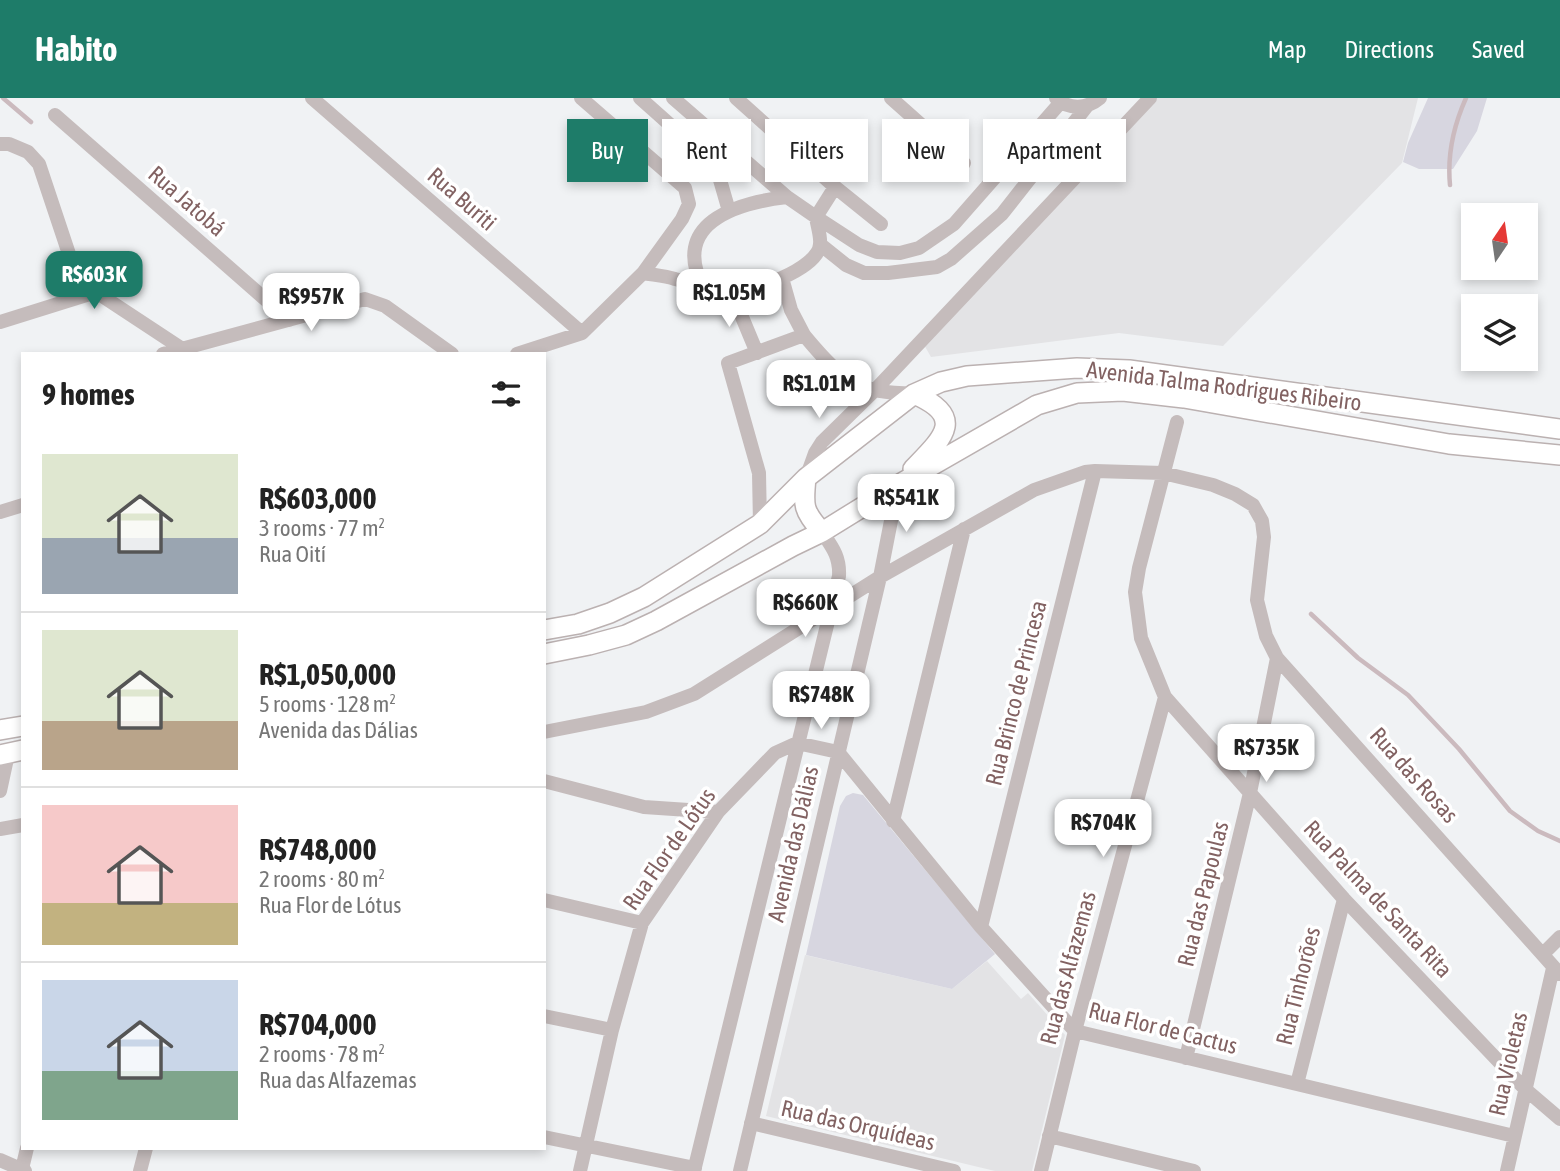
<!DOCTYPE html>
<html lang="en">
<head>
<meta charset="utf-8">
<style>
  body { margin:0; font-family:"Asap Condensed",sans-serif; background:#f6f6f6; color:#222; height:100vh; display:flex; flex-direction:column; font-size:26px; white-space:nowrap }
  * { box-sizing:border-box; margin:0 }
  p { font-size:23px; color:#767676 }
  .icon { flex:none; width:38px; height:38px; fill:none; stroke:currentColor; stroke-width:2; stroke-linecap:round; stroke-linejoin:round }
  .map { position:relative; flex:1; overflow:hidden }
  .panel { position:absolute; left:21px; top:254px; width:525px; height:798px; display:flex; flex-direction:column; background:#fff; border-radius:0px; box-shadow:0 4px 10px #0003 }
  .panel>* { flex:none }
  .hud { position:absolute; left:567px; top:21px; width:665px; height:63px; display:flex; gap:14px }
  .needle { width:46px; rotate:13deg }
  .buttons { position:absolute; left:1461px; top:105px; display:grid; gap:14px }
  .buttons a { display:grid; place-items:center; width:77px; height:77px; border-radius:0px; background:#fff; box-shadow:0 4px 10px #0003; font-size:35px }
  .price { position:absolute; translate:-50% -60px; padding:0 16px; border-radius:14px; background:#fff; color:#222; font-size:23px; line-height:46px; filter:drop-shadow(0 2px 4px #0008) }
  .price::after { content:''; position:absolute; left:50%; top:42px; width:21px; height:16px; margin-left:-10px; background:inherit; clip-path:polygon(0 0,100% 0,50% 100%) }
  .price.current { background:#1e7c69; color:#fff }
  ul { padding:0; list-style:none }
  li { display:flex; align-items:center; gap:21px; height:175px; padding:0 21px }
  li+li { border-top:2px solid #e0e0e0 }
  li span { display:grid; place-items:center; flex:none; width:196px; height:140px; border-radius:0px; color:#555 }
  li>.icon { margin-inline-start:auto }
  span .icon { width:84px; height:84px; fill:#fffc; stroke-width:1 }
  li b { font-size:30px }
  h2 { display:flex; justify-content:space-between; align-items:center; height:84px; padding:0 21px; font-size:30px }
  .chip { padding:0 24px; border-radius:0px; background:#fff; box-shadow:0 4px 10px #0003; font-size:24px; line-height:63px }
  .chip.current { background:#1e7c69; color:#fff }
  header { display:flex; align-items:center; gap:42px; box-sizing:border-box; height:98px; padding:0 35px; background:#1e7c69; color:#fff }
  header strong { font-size:33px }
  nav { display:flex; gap:38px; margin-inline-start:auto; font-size:24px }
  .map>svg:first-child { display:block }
  .built { fill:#e3e3e5 }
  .green { fill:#d7d6e0 }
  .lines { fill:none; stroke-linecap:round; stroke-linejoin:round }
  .stream { stroke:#cbbabe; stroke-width:4.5 }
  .secondary-casing { stroke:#bbb1b1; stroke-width:22 }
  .street { stroke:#c5bcbc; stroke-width:14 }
  .secondary { stroke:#fff; stroke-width:19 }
  .labels { text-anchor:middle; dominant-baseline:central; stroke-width:7; stroke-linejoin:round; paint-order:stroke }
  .street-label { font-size:23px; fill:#826262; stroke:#fff }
</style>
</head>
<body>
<header>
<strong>Habito</strong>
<nav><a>Map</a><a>Directions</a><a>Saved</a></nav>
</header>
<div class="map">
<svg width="1560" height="1073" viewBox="0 0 1560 1073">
  <rect width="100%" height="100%" fill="#f0f2f4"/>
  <path class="built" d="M1155,0h263l-16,65 -179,183 -104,-13 -188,24 -8,-14z
    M805,857l147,34 35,-28 34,38 7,-6 37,42 -33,136h-37l-229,-55z"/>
  <path class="green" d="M1428,0h59l-10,33 -24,38h-34l-16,-7 5,-19z
    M853,695l10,2 132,159 -43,35 -146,-34 34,-149 6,-10z"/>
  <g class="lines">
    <path class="stream" d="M3,0l28,24
      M1450,87c-3,-31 3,-58 16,-87
      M1311,516l47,44 50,37 51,54 51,62 28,20 22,10"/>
    <defs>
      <path id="secondary" d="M913,371c30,-31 54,-52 1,-75
        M806,380c-3,28 -3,33 16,54
        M544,532l34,-6 32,-11 34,-16 116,-73 46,-46 108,-84 27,-12 26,-6 110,-8 52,2 431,59
        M544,556l45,-9 37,-10 30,-14 137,-75 29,-14 76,-47 139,-80 40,-12 46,-2 61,7 265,46 111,11
        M0,632l23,-4
        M0,657l23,-5"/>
    </defs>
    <use href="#secondary" class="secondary-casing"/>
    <path class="street" d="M312,0l270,235
      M640,0l73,65 5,10 11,38
      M736,0l99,89 46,37
      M891,0l73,65
      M1056,0c13,12 31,11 44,0
      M55,17l234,205
      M0,46h9l19,8 11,12 30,90 9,16 18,22
      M835,89l-19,30 43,28 18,7 23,1 19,-5 35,-24 107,-122
      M821,147l25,20 18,8h24l49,-6 14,-8 51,-45 85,-108
      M643,175c11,2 22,3 32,6 19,5 34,12 53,13 21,2 91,-23 92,-48 1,-8 -3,-19 -4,-27l-29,-20 -114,-99
      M782,180l9,32 13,25
      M704,191c-35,-65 31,-86 83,-92
      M732,195l25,60
      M0,224l96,-30 85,56
      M163,256l202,-55 20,7 67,48
      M517,256l65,-21 61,-60 39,-54 7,-15 -4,-16 -104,-90
      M1177,324l-38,146 -4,24 6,46 24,59 179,202 181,190 35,30
      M806,380l9,-25 7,-11 53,-52 275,-292
      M0,414l23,-7
      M760,426l-1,-51 -31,-110 76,-28c20,24 38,46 70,55 12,3 27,3 40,4
      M544,634l102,-20 48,-18 186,-117 154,-87 51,-18 10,-1 68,2 50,12 22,9 18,11 9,16 2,16 -7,63 9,36 11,22 283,316
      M838,654l143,175 94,104 439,105
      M544,683l100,26 74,5
      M0,693l8,-37
      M893,723l71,-292
      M0,731l23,-4
      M544,802l98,23
      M981,829l114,-456
      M1544,855l16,-16
      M544,918l68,14
      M1186,960l64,-265 27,-135
      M1297,986l47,-185
      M751,1025l203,48
      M1049,1038l145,35
      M544,1039l151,31
      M0,1062l25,11
      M22,1071l5,-21
      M140,1073l6,-23
      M580,1073l32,-141 30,-107 76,-111 57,-59 22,-10 41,9
      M694,1073l145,-595c1,-19 -6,-28 -17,-44
      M740,1073l140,-594 18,-92
      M1041,1073l34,-140 90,-334
      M1507,1073l46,-203"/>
    <use href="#secondary" class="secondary"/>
  </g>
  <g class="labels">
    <g class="street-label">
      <text transform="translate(462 101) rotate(41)">Rua Buriti</text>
      <text transform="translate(187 103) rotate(41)">Rua Jatobá</text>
      <text transform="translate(1224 288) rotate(7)">Avenida Talma Rodrigues Ribeiro</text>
      <text transform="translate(1016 595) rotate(-76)">Rua Brinco de Princesa</text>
      <text transform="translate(1414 677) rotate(48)">Rua das Rosas</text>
      <text transform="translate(793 746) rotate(-77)">Avenida das Dálias</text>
      <text transform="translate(669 751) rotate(-55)">Rua Flor de Lótus</text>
      <text transform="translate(1203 796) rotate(-76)">Rua das Papoulas</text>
      <text transform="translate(1378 801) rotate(47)">Rua Palma de Santa Rita</text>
      <text transform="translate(1068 870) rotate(-75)">Rua das Alfazemas</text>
      <text transform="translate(1298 888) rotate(-76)">Rua Tinhorões</text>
      <text transform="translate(1163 930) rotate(14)">Rua Flor de Cactus</text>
      <text transform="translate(1508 966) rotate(-77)">Rua Violetas</text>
      <text transform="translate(858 1027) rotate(13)">Rua das Orquídeas</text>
    </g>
  </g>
</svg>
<div class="buttons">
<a><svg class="needle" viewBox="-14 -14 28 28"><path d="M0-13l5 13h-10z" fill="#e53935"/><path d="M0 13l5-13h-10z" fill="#767676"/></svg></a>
<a><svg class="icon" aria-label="layers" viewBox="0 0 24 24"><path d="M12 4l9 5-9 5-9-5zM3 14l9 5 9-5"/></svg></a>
</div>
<b class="price current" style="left:94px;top:213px">R$603K</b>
<b class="price" style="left:729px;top:231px">R$1.05M</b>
<b class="price" style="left:311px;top:235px">R$957K</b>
<b class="price" style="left:819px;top:322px">R$1.01M</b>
<b class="price" style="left:906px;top:436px">R$541K</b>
<b class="price" style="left:805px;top:541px">R$660K</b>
<b class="price" style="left:821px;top:633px">R$748K</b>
<b class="price" style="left:1266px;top:686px">R$735K</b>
<b class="price" style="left:1103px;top:761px">R$704K</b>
<div class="hud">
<a class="chip current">Buy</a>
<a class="chip">Rent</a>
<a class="chip">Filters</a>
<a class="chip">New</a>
<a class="chip">Apartment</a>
</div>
<section class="panel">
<h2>9 homes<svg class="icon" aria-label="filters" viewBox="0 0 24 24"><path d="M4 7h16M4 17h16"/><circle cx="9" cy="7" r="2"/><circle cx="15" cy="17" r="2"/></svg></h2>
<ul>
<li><span style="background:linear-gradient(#dfe7d0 60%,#9aa5b1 0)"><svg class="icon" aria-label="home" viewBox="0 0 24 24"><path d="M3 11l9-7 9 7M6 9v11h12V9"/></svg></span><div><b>R$603,000</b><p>3 rooms · 77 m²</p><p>Rua Oití</p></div></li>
<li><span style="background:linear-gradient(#dfe7d0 65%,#b9a48a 0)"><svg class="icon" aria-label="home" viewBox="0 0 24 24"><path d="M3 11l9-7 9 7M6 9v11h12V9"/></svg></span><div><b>R$1,050,000</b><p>5 rooms · 128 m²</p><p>Avenida das Dálias</p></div></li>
<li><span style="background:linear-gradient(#f6c9c9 70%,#c2b280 0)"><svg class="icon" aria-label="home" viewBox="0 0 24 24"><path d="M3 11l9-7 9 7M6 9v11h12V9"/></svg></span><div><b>R$748,000</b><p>2 rooms · 80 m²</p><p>Rua Flor de Lótus</p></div></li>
<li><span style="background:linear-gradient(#c9d6e8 65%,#7fa58c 0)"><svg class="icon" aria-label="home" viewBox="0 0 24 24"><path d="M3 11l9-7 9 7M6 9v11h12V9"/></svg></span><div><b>R$704,000</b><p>2 rooms · 78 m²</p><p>Rua das Alfazemas</p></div></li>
</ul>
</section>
</div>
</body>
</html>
